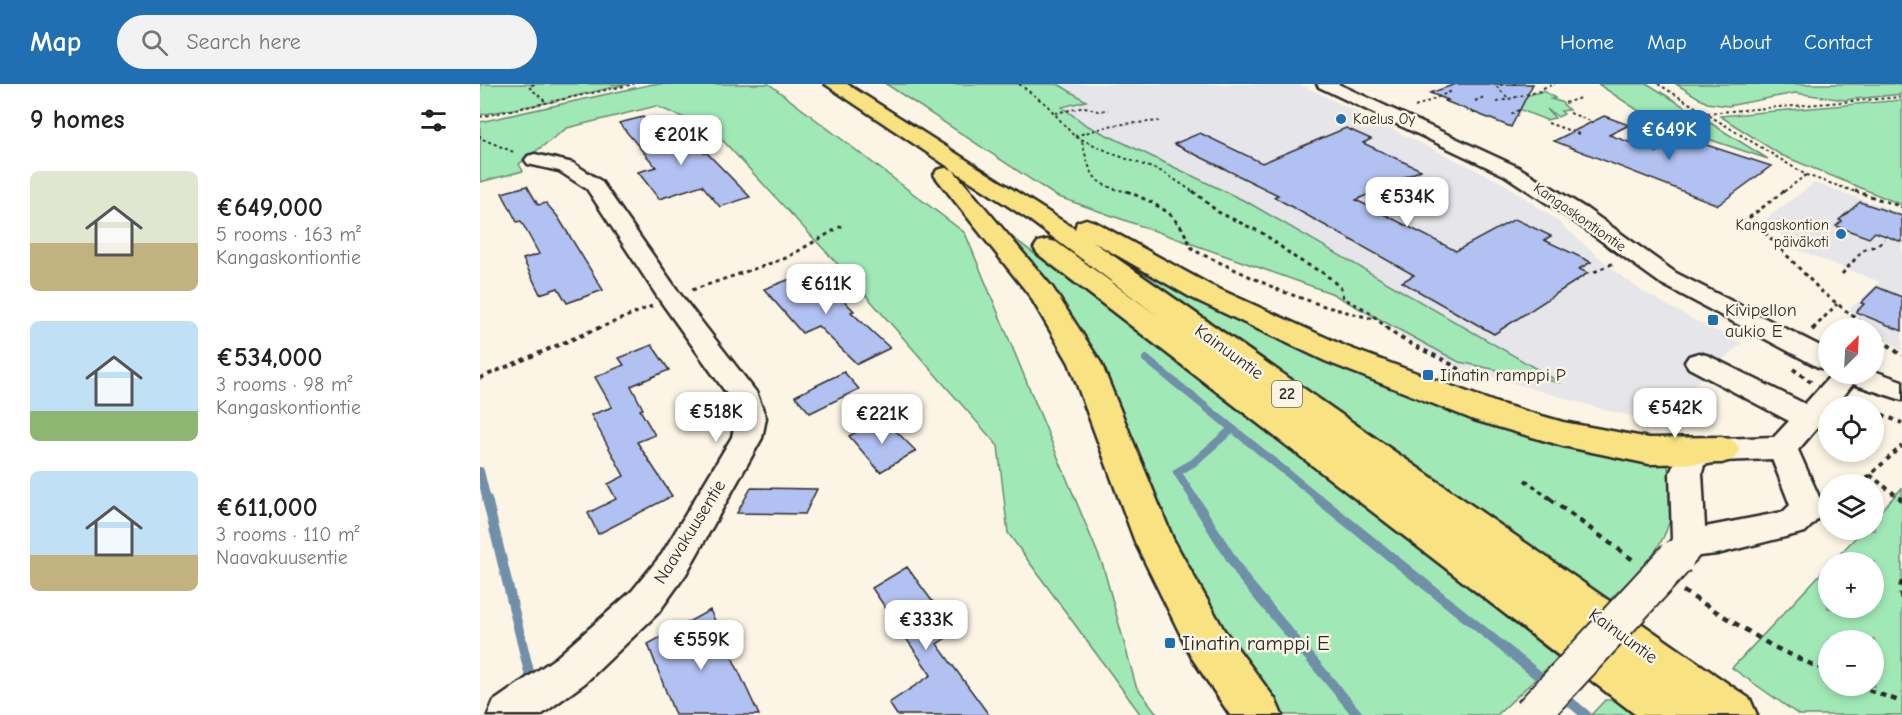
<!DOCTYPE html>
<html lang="en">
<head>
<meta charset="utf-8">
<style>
  body { margin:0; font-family:"Comic Neue",sans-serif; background:#f2f2f2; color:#222; height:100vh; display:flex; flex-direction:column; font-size:22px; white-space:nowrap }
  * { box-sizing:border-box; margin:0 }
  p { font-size:20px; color:#767676 }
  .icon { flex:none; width:33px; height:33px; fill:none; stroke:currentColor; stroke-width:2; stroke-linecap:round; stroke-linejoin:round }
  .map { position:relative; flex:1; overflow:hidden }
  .side { display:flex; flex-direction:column; background:#fff; width:480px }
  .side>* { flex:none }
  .needle { width:39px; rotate:24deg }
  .controls { position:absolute; left:1338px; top:234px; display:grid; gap:12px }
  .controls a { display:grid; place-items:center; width:66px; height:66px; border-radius:50%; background:#fff; box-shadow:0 3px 9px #0003; font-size:30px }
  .price { position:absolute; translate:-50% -51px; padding:0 14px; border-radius:12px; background:#fff; color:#222; font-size:20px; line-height:39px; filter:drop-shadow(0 2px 3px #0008) }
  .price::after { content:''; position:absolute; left:50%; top:36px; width:18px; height:14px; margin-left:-9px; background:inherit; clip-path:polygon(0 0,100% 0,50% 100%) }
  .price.selected { background:#1f6fb2; color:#fff }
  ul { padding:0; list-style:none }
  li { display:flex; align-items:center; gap:18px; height:150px; padding:0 30px }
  li span { display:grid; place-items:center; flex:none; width:168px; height:120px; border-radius:9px; color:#555 }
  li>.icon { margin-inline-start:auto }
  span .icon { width:72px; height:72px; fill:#fffc; stroke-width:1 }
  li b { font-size:26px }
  h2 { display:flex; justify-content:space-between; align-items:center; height:72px; padding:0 30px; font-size:26px }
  header { display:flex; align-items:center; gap:36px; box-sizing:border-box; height:84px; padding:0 30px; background:#1f6fb2; color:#fff }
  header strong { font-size:28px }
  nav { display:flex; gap:33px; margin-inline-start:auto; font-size:21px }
  .search { width:420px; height:54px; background:#f2f2f2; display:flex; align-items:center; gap:15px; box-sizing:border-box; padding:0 21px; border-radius:33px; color:#767676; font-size:22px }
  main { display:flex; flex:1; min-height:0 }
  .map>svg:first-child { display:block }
  .built { fill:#e6e5e9 }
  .green { fill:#a0e9b7; stroke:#668a71; stroke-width:1.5; fill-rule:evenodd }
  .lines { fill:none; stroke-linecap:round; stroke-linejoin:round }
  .stream-far1 { stroke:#6f8fa8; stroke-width:8 }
  .stream { stroke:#6f8fa8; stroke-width:10 }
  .building { fill:#b1c1f1; stroke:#2b2b2b; stroke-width:1.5 }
  .minor-casing { stroke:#2b2b2b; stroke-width:5 }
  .highway-casing { stroke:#2b2b2b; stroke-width:5 }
  .path-far3 { stroke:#2b2b2b; stroke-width:2; stroke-dasharray:3 3; stroke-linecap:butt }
  .path-far2 { stroke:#2b2b2b; stroke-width:3; stroke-dasharray:4 4; stroke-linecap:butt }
  .path-far1 { stroke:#2b2b2b; stroke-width:4; stroke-dasharray:4.5 4.5; stroke-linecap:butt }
  .path { stroke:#2b2b2b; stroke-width:4.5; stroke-dasharray:6 6; stroke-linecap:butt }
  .minor { fill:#fcf5e5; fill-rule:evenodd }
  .highway { fill:#f8e281; fill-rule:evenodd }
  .minor-bridge-casing { stroke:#2b2b2b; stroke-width:40; stroke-linecap:butt }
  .minor-bridge { stroke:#fcf5e5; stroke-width:36 }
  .poi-dot { fill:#1f6fb2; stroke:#fcf5e5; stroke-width:2 }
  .labels { text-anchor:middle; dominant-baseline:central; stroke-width:5; stroke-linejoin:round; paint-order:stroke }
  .far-poi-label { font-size:15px; fill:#2b2b2b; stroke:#fcf5e5; text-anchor:start }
  .far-street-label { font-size:15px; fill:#2b2b2b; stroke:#fcf5e5 }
  .shield { fill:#fcf5e5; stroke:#6a6863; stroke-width:1.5 }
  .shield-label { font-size:16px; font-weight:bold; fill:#2b2b2b }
  .poi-label { font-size:18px; fill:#2b2b2b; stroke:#fcf5e5; text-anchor:start }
  .street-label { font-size:18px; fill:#2b2b2b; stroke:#fcf5e5 }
  .near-poi-label { font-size:21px; fill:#2b2b2b; stroke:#fcf5e5; text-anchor:start }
</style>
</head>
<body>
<header>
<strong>Map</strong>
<div class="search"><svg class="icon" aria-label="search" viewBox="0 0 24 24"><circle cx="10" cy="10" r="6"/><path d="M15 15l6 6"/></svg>Search here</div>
<nav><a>Home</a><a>Map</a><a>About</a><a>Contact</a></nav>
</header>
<main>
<section class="side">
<h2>9 homes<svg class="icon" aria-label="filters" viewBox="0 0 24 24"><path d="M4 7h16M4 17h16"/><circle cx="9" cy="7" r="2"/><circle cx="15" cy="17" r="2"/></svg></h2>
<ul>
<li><span style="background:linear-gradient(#dfe7d0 60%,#c2b280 0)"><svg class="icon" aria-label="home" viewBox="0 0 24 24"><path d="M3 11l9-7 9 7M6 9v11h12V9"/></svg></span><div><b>€649,000</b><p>5 rooms · 163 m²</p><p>Kangaskontiontie</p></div></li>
<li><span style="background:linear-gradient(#bfe0f5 75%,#8fb573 0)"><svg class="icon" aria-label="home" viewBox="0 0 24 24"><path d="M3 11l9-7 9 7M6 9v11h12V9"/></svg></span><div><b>€534,000</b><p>3 rooms · 98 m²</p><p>Kangaskontiontie</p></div></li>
<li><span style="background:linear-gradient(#bfe0f5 70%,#c2b280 0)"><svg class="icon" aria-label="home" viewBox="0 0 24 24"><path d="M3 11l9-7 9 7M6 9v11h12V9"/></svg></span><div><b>€611,000</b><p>3 rooms · 110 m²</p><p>Naavakuusentie</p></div></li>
</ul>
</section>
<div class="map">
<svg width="1422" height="631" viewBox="0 0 1422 631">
  <rect width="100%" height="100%" fill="#fcf5e5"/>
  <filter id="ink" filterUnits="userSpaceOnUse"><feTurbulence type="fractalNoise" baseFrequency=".0167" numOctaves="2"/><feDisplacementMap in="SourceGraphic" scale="12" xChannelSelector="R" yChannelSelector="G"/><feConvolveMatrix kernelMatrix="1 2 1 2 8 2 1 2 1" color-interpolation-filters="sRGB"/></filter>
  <g filter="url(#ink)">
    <path class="built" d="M578,0h241l204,99 52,36 60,52 27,20 48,27 52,25 -89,77 -44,-9 -152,-44 -105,-61 37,-21 -140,-82 -163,-78 -25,-18 24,-6z
      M1334,99l88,30v138l-53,-41 31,-28 -87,-34 -27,-29z"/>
    <path class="green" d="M0,0h147l-81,19 -66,12z
      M173,0h116l196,149 138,333 33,120 22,29h-17l-133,-182 -10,-87 -142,-162 -143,-154 -57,-24 -89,22 -48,36 4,7 -43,11v-60z
      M406,0h172l28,17 -24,6 24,18 163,78 312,180 -102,-21 -128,-69 -275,-97z
      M1118,0h50l120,75 -114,-38z
      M1196,0h226v10l-57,6 -50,-7 -67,13 -21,-3z
      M1064,7l11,7 -4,1 10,3 8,8 -8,1 3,3 -6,3 -11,-8 8,9 -9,2 -45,-18z
      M1422,16v105l-121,-50 -61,-39z
      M523,146l362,275 193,153 -61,57h-221l-58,-74z
      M621,162l89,49 138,63 339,101c1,15 6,28 5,42 0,45 -36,72 -65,102l-497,-348z
      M1422,404v227h-103l-67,-47 96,-102v42h46v-46h-42l31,-32h11v-12zM1348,556h46v46h-46z
      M1125,616h11l18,15h-43z"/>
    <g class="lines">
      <path class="stream-far1" d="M666,275l175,141
        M0,387l7,29
        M715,416l-18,-28 16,-9 39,-34"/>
      <path class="stream" d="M7,415l43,177
        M714,415l50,80 114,136
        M839,415l230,185
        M1083,612l23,19"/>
    </g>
    <path class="building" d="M976,0h77l-22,43 -66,-26 3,-1 -18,-7z
      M1124,32l25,9 -20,10 48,17 28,-17v3l86,28 -53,39 -164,-64z
      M163,33l20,23 21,-6 20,19h3l43,44 -30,10 -18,-22 -43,14 -21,-27 18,-5 -37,-44z
      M866,44l25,11 -8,4 58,27 -65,30 100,51 59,-32 36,17 -7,4 47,22 -12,7 9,4 -94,61 -92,-52 12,-7 -140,-78 4,-2 -104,-51 26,-11 62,30z
      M47,102l11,19 8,-2 12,14 45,73 -36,13 -9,-15 -18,6 -17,-35 16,-5 -18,-33 -4,1 -15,-29z
      M1380,118l42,14v26l-27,-10 -6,6 -33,-12 6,-5 -3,-1z
      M334,186l40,41 -3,1 39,36 -33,16 -39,-38 -16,7 -38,-44z
      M1397,203l25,10v34l-46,-19 8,-8 -3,-1z
      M172,261l17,25 -38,16 12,23 -3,1 15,25 -18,7 35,54 -74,38 -10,-21 28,-14 -8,-15 16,-8 -33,-61 21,-8 -17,-30 29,-12 -5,-7z
      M364,288l15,17 -49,24 -15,-17z
      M403,334l33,33 -36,21 -31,-36z
      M271,404l66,1 -12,25 -68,-1z
      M427,483l48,65 -18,12 52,71h-92l-8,-12 42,-28 -59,-87z
      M230,526l49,105h-84l-27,-71z"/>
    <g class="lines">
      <defs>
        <path id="minor" d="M837,0h21l180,83 69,42 89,64 152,77v20l-10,-3 -158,-84 -89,-64 -67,-44 -185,-88z
          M55,70l38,9 28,18 79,113 76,98 10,26 -4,20 -76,136 -28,39 -73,70 -44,32h-53l6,-14 63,-44 75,-66 30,-37 70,-117 4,-19 -4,-17 -73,-102 -72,-110 -28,-18 -31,-7 -3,-4 3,-4z
          M1219,269l10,3 96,48 27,-30h42v-3l28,10v19l-49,-16 -17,22h-8v9l-30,35 26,58 -4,9 -15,15 -88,22 -18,2c-11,13 -18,17 -34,11l-5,-10 12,-18 -2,-66 11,-24 41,-10 52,-2 15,-16 -100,-53 -4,-6 4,-6zM1292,375l18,46 -7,7 -78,15 -3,-54 2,-8 18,-4z"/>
        <path id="highway" d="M345,0h22l228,145 2,-7 9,-3 9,3 115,63 137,62 150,56 66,19 86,16 73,-1 12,4 6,9 -6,9 -12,4 -73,1 -86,-18 -89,-26 -149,-59 -135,-64 -98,-56 658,458 7,16h-121l-598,-461 -4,-6 4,-6 9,-2 9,2 102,74 -127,-95 -78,-51 99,117 49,76 72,176 51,91 51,69 7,16h-52l-38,-57 -57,-116 -66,-179 -39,-67 -96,-121 3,-5 8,-2 8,2z"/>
      </defs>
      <use href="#minor" class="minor-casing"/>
      <use href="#highway" class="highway-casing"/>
      <path class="path-far3" d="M54,0l-5,3 18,16
        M539,0l28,21 27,31 42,19 47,17 32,21
        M1023,0l-6,3 11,11
        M1033,0h5
        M1178,0l148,91 -24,18
        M1063,4l12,-4
        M995,17l9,-4
        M1017,18l47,-12
        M1085,19l15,-5
        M935,23l37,-16
        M575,29l30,-6 13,4 10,-1
        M1090,29l23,9
        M1227,29l195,-16
        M1031,30l8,-4
        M0,33l154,-33
        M1068,39l31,11
        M0,51v3l36,15
        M595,52l38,-11 46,-4
        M602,58c4,14 7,35 21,42 8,5 19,6 28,9
        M1326,91l53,18"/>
      <path class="path-far2" d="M647,107l24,11 18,11 13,15 11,22 88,41 46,16 47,12
        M713,107l25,21 46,22 33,25 28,15 16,14 2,10 25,13 20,18
        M1304,107l-34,26 71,74 47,37
        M1375,107l47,16
        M1114,188l20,-9
        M1362,190l21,-24 15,-5 6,-6
        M212,206l94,-32 59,-34
        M117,245l55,-23
        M1333,245l24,-25"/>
      <path class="path-far1" d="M906,243c26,23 64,30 89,55
        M1332,246l3,-3
        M1394,249l28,23
        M1313,285l18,13
        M0,294l121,-51
        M1373,318l11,4
        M1394,327l28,12
        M1390,391l32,25
        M1045,396l27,20
        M1380,400l42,-38"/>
      <path class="path" d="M1070,415l86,63
        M1420,415l2,1
        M1422,497l-2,7 2,13
        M1203,507l89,55 56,26
        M1377,602l45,16"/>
      <use href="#minor" class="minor"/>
      <use href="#highway" class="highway"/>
      <defs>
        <path id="minor-bridge" d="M1051,631l145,-157"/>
      </defs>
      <use href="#minor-bridge" class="minor-bridge-casing"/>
      <use href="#minor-bridge" class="minor-bridge"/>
    </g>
  </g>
  <g class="poi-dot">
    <circle cx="861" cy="35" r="6"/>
    <circle cx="1361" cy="150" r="6"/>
    <rect x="1227" y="230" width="12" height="12" rx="3"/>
    <rect x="942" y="285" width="12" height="12" rx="3"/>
    <rect x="684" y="553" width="12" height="12" rx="3"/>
  </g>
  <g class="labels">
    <g class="far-poi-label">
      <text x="873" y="35">Kaelus Oy</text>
      <text x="1349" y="141" text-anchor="end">Kangaskontion<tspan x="1349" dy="17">päiväkoti</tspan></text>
    </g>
    <g class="far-street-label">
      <text transform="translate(1100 133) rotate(35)">Kangaskontiontie</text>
    </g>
    <rect class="shield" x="792" y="297" width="30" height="26" rx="4.5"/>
    <g class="shield-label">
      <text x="807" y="310">22</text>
    </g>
    <g class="poi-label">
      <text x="1245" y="226">Kivipellon<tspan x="1245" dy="21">aukio E</tspan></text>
      <text x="960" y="291">Iinatin ramppi P</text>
    </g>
    <g class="street-label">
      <text transform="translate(749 268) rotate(36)">Kainuuntie</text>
      <text transform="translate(210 448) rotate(-58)">Naavakuusentie</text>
      <text transform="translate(1143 552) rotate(36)">Kainuuntie</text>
    </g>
    <g class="near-poi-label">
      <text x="702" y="559">Iinatin ramppi E</text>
    </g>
  </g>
</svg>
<div class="controls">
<a><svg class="needle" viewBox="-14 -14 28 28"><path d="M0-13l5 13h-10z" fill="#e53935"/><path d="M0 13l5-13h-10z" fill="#767676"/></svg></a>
<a><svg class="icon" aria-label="locate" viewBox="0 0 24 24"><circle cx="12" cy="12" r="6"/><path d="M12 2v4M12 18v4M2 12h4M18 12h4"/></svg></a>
<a><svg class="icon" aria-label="layers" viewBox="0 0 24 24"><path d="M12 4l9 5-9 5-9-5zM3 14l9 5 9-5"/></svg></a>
<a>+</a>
<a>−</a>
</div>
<b class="price selected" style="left:1189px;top:77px">€649K</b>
<b class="price" style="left:201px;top:82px">€201K</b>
<b class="price" style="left:927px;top:144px">€534K</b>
<b class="price" style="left:346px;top:231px">€611K</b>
<b class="price" style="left:1195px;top:355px">€542K</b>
<b class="price" style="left:236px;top:359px">€518K</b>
<b class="price" style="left:402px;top:361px">€221K</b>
<b class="price" style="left:446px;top:567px">€333K</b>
<b class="price" style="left:221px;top:587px">€559K</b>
</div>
</main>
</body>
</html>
